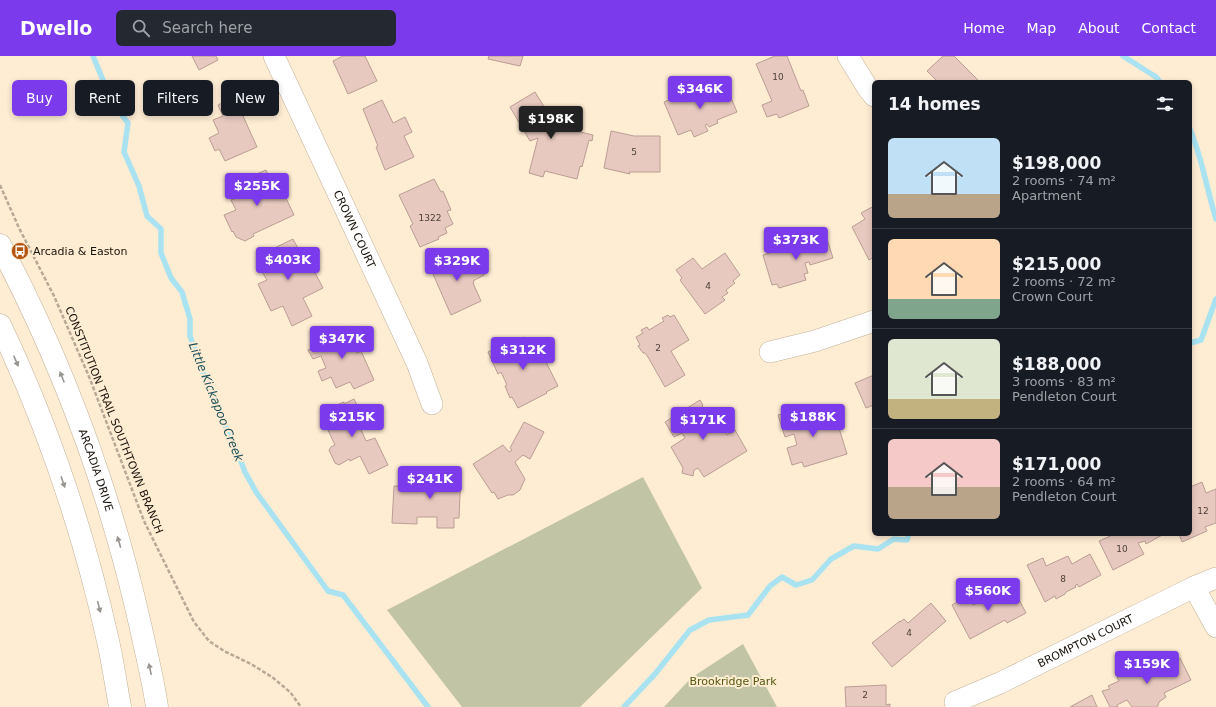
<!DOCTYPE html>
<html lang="en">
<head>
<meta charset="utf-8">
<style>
  body { margin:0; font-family:"DejaVu Sans",sans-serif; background:#242831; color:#f1f3f6; height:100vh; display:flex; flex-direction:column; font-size:15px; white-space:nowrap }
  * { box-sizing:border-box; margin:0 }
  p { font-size:13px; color:#9ea1a6 }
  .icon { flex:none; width:22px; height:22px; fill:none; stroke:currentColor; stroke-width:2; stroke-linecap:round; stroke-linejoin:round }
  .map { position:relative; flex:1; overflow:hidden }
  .drawer { position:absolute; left:872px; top:24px; width:320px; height:456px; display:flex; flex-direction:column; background:#171b24; border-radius:6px; box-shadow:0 2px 6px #0003 }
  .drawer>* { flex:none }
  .banner { position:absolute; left:12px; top:24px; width:380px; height:36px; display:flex; gap:8px }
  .price { position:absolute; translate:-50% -34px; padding:0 9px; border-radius:4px; background:#7c3aed; color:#fff; font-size:13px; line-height:26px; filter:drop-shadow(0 1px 2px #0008) }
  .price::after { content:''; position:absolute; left:50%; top:24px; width:12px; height:9px; margin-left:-6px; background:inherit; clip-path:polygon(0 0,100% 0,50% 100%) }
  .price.active { background:#222; color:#fff }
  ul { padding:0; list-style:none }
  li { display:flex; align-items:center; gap:12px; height:100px; padding:0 16px }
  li+li { border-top:1px solid #363941 }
  li span { display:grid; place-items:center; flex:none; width:112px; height:80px; border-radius:6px; color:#555 }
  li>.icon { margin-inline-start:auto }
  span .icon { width:48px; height:48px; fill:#fffc; stroke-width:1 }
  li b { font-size:17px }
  h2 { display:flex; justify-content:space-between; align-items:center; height:48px; padding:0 16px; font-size:17px }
  .pill { padding:0 14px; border-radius:6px; background:#171b24; box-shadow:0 2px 6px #0003; font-size:14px; line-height:36px }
  .pill.active { background:#7c3aed; color:#fff }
  header { display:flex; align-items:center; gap:24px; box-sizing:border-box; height:56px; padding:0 20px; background:#7c3aed; color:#fff }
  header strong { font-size:19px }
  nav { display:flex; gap:22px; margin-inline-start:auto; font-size:14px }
  .search { width:280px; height:36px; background:#242831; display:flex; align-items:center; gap:10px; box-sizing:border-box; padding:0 14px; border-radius:6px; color:#9ea1a6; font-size:15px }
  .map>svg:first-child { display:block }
  .green { fill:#c1c5a5 }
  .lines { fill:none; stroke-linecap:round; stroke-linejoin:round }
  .stream { stroke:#a9e3f1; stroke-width:5.5 }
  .building { fill:#e8c9bf; stroke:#bb9d94 }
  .minor-casing { stroke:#c2b199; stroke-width:22 }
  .tertiary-casing { stroke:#c2b199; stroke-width:23 }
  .path { stroke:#b8a996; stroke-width:2.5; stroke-dasharray:4 2; stroke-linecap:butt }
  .minor { stroke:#fff; stroke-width:21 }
  .tertiary { stroke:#fff; stroke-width:22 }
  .oneway { fill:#989591 }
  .labels { text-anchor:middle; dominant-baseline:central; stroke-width:4; stroke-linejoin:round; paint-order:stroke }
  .number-label { font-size:9px; fill:#4d4038 }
  .street-label { font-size:11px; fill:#19130b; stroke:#feecd3 }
  .poi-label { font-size:11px; fill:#19130b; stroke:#feecd3; text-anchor:start }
  .park-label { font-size:11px; fill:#555a11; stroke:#feecd3 }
  .water-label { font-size:12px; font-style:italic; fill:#1c4e59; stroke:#feecd3 }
</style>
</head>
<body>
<header>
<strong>Dwello</strong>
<div class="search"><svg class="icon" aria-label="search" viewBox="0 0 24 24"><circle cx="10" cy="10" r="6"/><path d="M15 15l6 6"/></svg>Search here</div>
<nav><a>Home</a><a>Map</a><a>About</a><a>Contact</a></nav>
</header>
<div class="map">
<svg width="1216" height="651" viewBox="0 0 1216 651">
  <rect width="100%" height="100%" fill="#feecd3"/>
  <path class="green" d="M643,421l59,111 -122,119h-118l-75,-97z
    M743,588l34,63h-113l27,-29z"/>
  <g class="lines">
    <path class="stream" d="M93,0l19,46 16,21 -4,29 15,34 8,30 14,13v24l10,25 11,14 8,27v17l25,69 21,43 9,24 11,20 72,99 15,4 85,112
      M1123,0l33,21 4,5
      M1190,73c12,29 17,61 26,90
      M1190,287l11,-3 15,-41
      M624,651l31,-33 35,-44 19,-10 39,-5 22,-29 12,-9 14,8 16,-5 19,-21 23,-13 24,3 16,-10 13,1 2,-6"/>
  </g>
  <path class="building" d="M192,0h24l2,4 -19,10z
    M343,0h22l12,25 -29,13 -15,-33z
    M489,0h34l-3,10 -32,-7z
    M775,0h12l14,35 2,-1 6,16 -30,12 -2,-4 -10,3 -5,-12 10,-4 -16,-37z
    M943,0h11l26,26h-42l-11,-11z
    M725,28l12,28 -20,8 1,3 -9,4 -2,-3 -2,1 3,6 -14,6 -3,-7 -13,5 -14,-33 31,-13 3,6z
    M535,36l19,31 1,-3 14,4 -1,5 25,6 -1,6 -3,-1 -7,27 -2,-1 -3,13 -32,-8 -2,6 -14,-4 9,-35 -8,3 -20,-34z
    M238,40l9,18 -4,2 14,31 -32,14 -6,-12 -4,2 -6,-13 10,-5 -6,-13 10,-4 -5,-11z
    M382,44l11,23 12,-6 7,15 -8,4 10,21 -29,13 -9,-23 2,-1 -15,-37z
    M611,75l23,5h26v36h-31l1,2 -26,-6z
    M266,114l12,27 6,-3 10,21 -41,19 1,2 -9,5 -9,-4 -3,-6 -1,1 -8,-17 12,-5 -5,-10 10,-4 -5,-13z
    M434,123l7,13 2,-1 8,19 -4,1 6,13 -8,4 2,5 -9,4 1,2 -19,8 -10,-21 3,-2 -14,-29z
    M874,150v51l-5,3 -17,-33 13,-8 -4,-6z
    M826,180l7,22 -23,7 -1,-3 -4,1 3,10 -4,1 2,6 -27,8 -2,-4 -5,1 -9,-30z
    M293,183l9,17 2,5 -2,2 3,7 7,-3 11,21 -20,10 9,18 -20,10 -9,-20 -12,5 -13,-27 9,-4 -11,-18 2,-1 -2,-4z
    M459,194l8,18 12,-5 5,12 -11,6 1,2h-1l8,18 -30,14 -22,-50z
    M725,197l15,22 -7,6 2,2 -9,7 2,3 -6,4 3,3 -20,14 -25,-34 2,-2 -6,-8 17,-12 9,11z
    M668,259l2,2 4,-2 15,25 -18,11 14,24 -20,12 -17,-30 -3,-4h-2l-5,-7 2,-1 -4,-8 7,-4 -2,-3 6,-3 2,3 15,-9 -2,-3z
    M347,270l7,14 -3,2 6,11 4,-2 13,29 -20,9 -4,-7 -14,6 -5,-11 -9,4 -4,-10 8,-3 -5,-12 -8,3 -5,-9 8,-3 -2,-6z
    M525,281l3,6 1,-1 6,13 6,-3 17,34 -12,6 1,1 -29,15 -6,-11 -2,1 -5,-12 2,-1 -6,-13 -3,2 -10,-22 25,-12 1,2z
    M874,319v30l-8,3 -11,-25z
    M354,343l11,23 -6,3 7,16 9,-3 13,27 -19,9 -9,-18 -10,5 -1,-2 -10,6 -4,-2 -6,-13 2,-3 4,-2 -8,-17 -2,-2 -4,-7v-4l17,-8 -1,-2 7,-3v2z
    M700,344l3,5 -1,1 9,15 6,-3 10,17 8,-5 12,21 -43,26 -6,-9 -4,2 -1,6 -11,-3 1,-5 -12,-21 14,-9 -3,-5 -8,4 -9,-15z
    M802,352l4,13 28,-9 13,42 -43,13 -2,-5 -10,3 -5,-17 10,-3 -3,-11 -9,3 -7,-22z
    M524,366l20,10 -14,27 -7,-4 -8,7 10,17 -5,11 -7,5h-5l-10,4 -4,-7 -2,1 -19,-29 30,-19 6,7 3,-2 -2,-2z
    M429,414l32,1 -2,47h-5v10h-17v-11h-20v7l-25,-1 2,-37 23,1 1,-7h10z
    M1202,426l4,11 10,-4v34l-11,4 2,4 -25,11 -3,-8h11v-34l2,-1 -2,-4v-8z
    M1115,478h49l-18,10 -1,-3 -7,2 6,11 -31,16 -14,-29z
    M1090,498l11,21 -22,12 -2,-3 -2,2 1,1 -10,5 -1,2 -9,5 -1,-3 -10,6 -18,-37 16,-7 3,8 22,-10 4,8z
    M1013,532l13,25 -19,10 -2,-3 -35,19 -18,-34 16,-9 5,9 26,-12 1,2z
    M931,547l15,18 -54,46 -20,-24 28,-22v1l4,-3 4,4z
    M1180,602l11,22 -27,13 2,4 -7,5 -1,4 -2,1h-24l-5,-7 -10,5 1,2h-8l-8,-16 8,-2 -2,-3 11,-5 -2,-4 12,-6v-1l21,-7 3,8z
    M886,629v20l4,-1v3h-44l-1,-20z
    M1092,639l5,12h-27z"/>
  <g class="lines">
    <defs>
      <g id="minor">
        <path id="s1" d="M274,0l143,307 15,41"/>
        <path d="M848,0l19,31 7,9"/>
        <path d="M770,296l45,-11 59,-20"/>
        <path d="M1194,531l22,40"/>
        <path id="s2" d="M955,646l45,-19 194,-96 22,-9"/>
      </g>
      <g id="tertiary">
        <path id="s3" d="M0,189c63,119 110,247 140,379 6,28 13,55 17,83"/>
        <path d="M0,269c48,101 84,208 108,316 5,22 8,44 12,66"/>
      </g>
    </defs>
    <use href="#minor" class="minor-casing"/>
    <use href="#tertiary" class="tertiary-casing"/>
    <path class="path" d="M0,129l19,43 35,68 36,83 54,142 50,101 15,19 15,10 27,13 21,13 18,15 11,15"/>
    <use href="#minor" class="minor"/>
    <use href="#tertiary" class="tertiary"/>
  </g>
  <defs><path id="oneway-solid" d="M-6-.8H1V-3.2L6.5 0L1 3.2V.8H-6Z"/></defs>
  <g class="oneway">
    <use href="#oneway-solid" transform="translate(16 305) rotate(67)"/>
    <use href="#oneway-solid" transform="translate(62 321) rotate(-112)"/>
    <use href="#oneway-solid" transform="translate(63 426) rotate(71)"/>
    <use href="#oneway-solid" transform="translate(119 486) rotate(-106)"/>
    <use href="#oneway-solid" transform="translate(99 551) rotate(76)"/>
    <use href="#oneway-solid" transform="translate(150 613) rotate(-102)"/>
  </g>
  <defs>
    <symbol id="bus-disc" viewBox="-11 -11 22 22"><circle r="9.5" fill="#b4550e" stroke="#feecd3"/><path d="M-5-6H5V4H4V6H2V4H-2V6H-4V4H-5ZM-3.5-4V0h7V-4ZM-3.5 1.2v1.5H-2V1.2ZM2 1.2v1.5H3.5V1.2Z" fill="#fff"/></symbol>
  </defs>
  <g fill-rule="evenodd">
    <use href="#bus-disc" x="10" y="185" width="20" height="20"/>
  </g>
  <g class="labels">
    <g class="number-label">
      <text x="778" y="21">10</text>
      <text x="634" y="96">5</text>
      <text x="430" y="162">1322</text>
      <text x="708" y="230">4</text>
      <text x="658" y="292">2</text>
      <text x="1203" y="455">12</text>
      <text x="1122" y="493">10</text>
      <text x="1063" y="523">8</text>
      <text x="909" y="577">4</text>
      <text x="865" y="639">2</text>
    </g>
    <g class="street-label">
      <text stroke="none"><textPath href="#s1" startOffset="191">CROWN COURT</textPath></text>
      <text transform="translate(114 364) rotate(68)">CONSTITUTION TRAIL SOUTHTOWN BRANCH</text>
      <text stroke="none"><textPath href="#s3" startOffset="245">ARCADIA DRIVE</textPath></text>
      <text stroke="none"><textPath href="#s2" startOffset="144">BROMPTON COURT</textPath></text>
    </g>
    <g class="poi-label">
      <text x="33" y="195">Arcadia &amp; Easton</text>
    </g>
    <g class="park-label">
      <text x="733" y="625">Brookridge Park</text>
    </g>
    <g class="water-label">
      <text transform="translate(216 346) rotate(68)">Little Kickapoo Creek</text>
    </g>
  </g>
</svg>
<b class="price" style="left:700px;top:54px">$346K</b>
<b class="price active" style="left:551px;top:84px">$198K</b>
<b class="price" style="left:257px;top:151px">$255K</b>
<b class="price" style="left:796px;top:205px">$373K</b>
<b class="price" style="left:288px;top:225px">$403K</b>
<b class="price" style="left:457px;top:226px">$329K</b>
<b class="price" style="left:342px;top:304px">$347K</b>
<b class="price" style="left:523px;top:315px">$312K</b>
<b class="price" style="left:352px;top:382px">$215K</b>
<b class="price" style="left:813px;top:382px">$188K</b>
<b class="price" style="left:703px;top:385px">$171K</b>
<b class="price" style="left:430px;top:444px">$241K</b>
<b class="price" style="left:988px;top:556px">$560K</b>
<b class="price" style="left:1147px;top:629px">$159K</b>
<div class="banner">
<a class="pill active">Buy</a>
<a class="pill">Rent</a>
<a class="pill">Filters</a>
<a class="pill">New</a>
</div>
<section class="drawer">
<h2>14 homes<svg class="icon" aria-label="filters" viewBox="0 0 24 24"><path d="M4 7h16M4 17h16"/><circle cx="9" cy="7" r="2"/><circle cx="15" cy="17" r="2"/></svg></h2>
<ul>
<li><span style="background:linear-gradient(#bfe0f5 70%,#b9a48a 0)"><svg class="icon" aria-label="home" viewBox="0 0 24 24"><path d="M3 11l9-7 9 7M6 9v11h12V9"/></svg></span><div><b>$198,000</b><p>2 rooms · 74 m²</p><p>Apartment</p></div></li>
<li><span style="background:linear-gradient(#ffd9b3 75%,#7fa58c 0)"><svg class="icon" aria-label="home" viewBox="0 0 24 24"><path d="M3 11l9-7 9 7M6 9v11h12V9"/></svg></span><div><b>$215,000</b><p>2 rooms · 72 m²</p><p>Crown Court</p></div></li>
<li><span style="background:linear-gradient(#dfe7d0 75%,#c2b280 0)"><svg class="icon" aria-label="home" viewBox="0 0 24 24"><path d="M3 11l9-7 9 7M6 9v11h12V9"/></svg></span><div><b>$188,000</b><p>3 rooms · 83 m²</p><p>Pendleton Court</p></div></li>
<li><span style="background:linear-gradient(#f6c9c9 60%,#b9a48a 0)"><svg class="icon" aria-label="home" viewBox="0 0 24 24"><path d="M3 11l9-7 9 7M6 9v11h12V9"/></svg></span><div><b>$171,000</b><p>2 rooms · 64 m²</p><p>Pendleton Court</p></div></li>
</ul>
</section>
</div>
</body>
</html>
